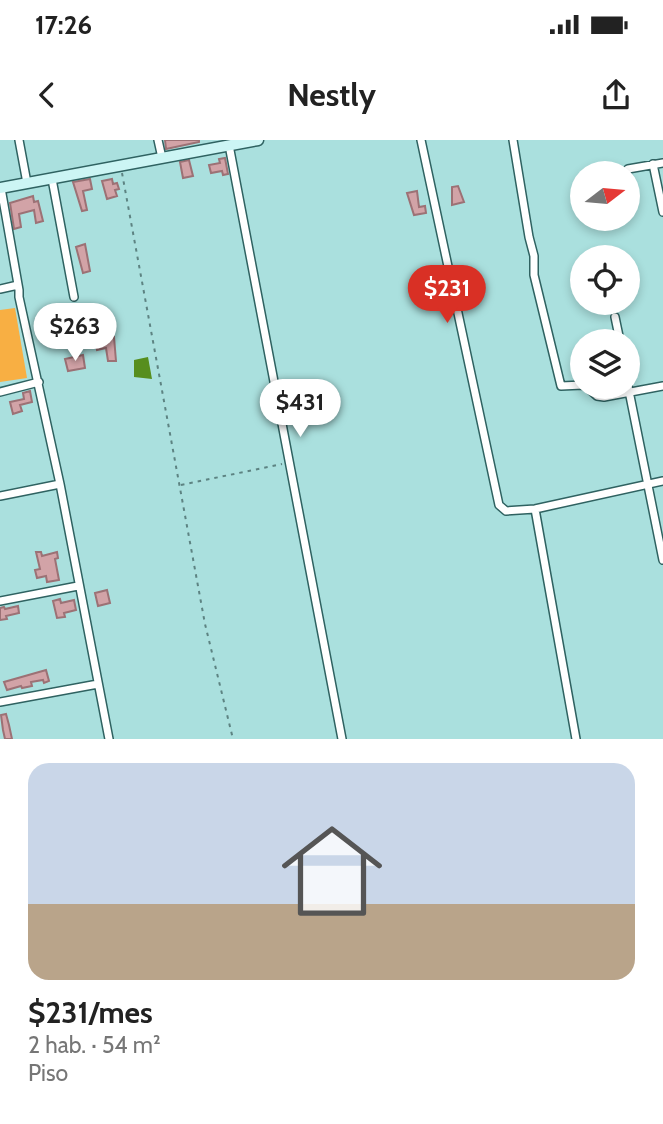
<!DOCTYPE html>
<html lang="es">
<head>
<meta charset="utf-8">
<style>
  body { margin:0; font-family:Cabin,sans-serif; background:#f2f2f2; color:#222; height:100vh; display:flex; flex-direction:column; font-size:26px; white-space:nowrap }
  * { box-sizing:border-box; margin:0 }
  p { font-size:23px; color:#767676 }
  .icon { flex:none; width:38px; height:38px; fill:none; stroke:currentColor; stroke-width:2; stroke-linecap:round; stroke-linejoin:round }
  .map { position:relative; height:599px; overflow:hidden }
  .sheet { display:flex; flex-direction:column; background:#fff; flex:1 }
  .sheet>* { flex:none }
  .needle { width:46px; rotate:74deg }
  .fabs { position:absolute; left:570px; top:21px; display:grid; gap:14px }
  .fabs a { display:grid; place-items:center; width:70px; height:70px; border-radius:50%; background:#fff; box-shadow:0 4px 10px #0003; font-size:35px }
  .price { position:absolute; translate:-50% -60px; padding:0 16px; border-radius:24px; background:#fff; color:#222; font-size:23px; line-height:46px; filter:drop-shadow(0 2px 4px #0008) }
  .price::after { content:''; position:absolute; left:50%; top:42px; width:21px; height:16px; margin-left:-10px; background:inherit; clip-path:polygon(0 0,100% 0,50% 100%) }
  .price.on { background:#d93025; color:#fff }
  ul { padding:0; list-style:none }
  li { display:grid; align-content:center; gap:14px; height:371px; padding:0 28px }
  li span { display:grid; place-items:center; height:217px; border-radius:21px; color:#555 }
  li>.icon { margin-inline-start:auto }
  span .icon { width:126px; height:126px; fill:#fffc; stroke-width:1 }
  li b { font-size:30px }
  .status { display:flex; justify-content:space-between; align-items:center; height:49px; padding:0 35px; background:#fff; direction:ltr }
  .status svg { height:19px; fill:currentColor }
  header { display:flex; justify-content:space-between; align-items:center; height:91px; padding:0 28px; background:#fff; font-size:32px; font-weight:800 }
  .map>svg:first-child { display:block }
  .green { fill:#f8af43 }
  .water { fill:#578e1e }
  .building { fill:#d2a3a7; stroke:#9c7175; stroke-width:2 }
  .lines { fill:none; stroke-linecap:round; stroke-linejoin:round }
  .minor-casing { stroke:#2f6261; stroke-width:10 }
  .secondary-casing { stroke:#2f6261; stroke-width:13 }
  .path { stroke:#5d8382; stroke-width:2; stroke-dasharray:3.5 5; stroke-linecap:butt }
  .minor { stroke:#fff; stroke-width:7 }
  .secondary { stroke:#ccf5f4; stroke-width:10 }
</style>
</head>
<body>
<div class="status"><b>17:26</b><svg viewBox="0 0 49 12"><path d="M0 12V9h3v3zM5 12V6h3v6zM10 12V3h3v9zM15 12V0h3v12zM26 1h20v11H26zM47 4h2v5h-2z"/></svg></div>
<header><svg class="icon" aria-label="back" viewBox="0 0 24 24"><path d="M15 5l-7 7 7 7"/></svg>Nestly<svg class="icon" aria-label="share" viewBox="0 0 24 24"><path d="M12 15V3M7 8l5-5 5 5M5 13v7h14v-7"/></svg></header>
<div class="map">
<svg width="663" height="599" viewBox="0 0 663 599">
  <rect width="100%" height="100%" fill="#aae0de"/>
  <path class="green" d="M15,168l12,70 -27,4v-72z"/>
  <path class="water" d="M148,217l4,22 -18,-2v-17z"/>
  <path class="building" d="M165,0h34v2l-33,7z
    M225,18l3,16 -5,1 -1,-4 -11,2 -2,-8 11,-2 -1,-4z
    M189,20l4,16 -10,2 -3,-16z
    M90,39l2,10 -9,2 4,19 -5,1 -9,-29z
    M112,39l1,5 4,-1 2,6 -4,1 2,6 -10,3 -5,-18z
    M458,46l6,16 -12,3v-18z
    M417,51l2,16 6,-1 1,7 -12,2 -7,-22z
    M33,56l1,6 4,-1 5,20 -7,2 -2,-13 -15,4 2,13 -7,2 -4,-26z
    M85,104l5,27 -7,2 -7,-26z
    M114,197l2,24h-8l-2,-13 -9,2 -2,-10z
    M83,215l2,13 -17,3 -3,-12z
    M30,251l2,11 -12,3 2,6 -9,3 -3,-12 14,-3 -1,-6z
    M36,412h5l1,4 15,-4 1,6 -3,1 4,21 -12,2 -1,-6 -9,2 -2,-8 5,-1z
    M107,450l3,13 -12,3 -3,-13z
    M60,459l1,4 13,-3 2,10 -12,3 1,4 -8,1 -4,-17z
    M18,466l1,7 -13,3 1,3 -7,1v-12l4,-1 1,2z
    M46,530l3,11 -5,2 -1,-3 -12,2 1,4 -10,2 -1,-2 -14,4 -3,-8z
    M6,574l3,11 3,14h-7l-2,-9 -2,-15z"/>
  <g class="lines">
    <defs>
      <path id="minor" d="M19,0l8,43
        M158,0l4,18
        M421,0l78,365 7,6 29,-2 128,-28
        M513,0l16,97 5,19v19l27,111 22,-1
        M229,5l113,594
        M653,24l10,48
        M628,29l35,-6
        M52,39l22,118
        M1,48l18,102v7l41,187 49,255
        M0,149l18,-4
        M615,177l5,24
        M628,246l35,174
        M587,247l10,9 7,1 59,-11
        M0,252l39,-10
        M0,356l60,-12
        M535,369l41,230
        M0,461l78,-15
        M0,562l98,-18"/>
      <path id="secondary" d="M0,48l258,-48"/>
    </defs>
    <use href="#minor" class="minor-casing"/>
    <use href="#secondary" class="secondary-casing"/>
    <path class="path" d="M122,33l83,451 28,115
      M181,345l101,-21"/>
    <use href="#minor" class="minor"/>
    <use href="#secondary" class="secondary"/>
  </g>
</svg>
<div class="fabs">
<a><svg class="needle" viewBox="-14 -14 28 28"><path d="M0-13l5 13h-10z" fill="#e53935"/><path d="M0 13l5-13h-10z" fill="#767676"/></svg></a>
<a><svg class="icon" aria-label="locate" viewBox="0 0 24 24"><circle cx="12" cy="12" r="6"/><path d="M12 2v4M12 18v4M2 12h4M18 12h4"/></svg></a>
<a><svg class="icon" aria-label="layers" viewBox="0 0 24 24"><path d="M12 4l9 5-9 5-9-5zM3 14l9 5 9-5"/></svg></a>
</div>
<b class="price on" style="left:447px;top:185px">$231</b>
<b class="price" style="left:75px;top:223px">$263</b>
<b class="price" style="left:300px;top:299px">$431</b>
</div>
<section class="sheet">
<ul>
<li><span style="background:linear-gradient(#c9d6e8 65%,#b9a48a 0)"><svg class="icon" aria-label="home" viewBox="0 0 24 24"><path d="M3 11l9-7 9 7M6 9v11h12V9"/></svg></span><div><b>$231/mes</b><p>2 hab. · 54 m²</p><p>Piso</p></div></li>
</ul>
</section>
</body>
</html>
